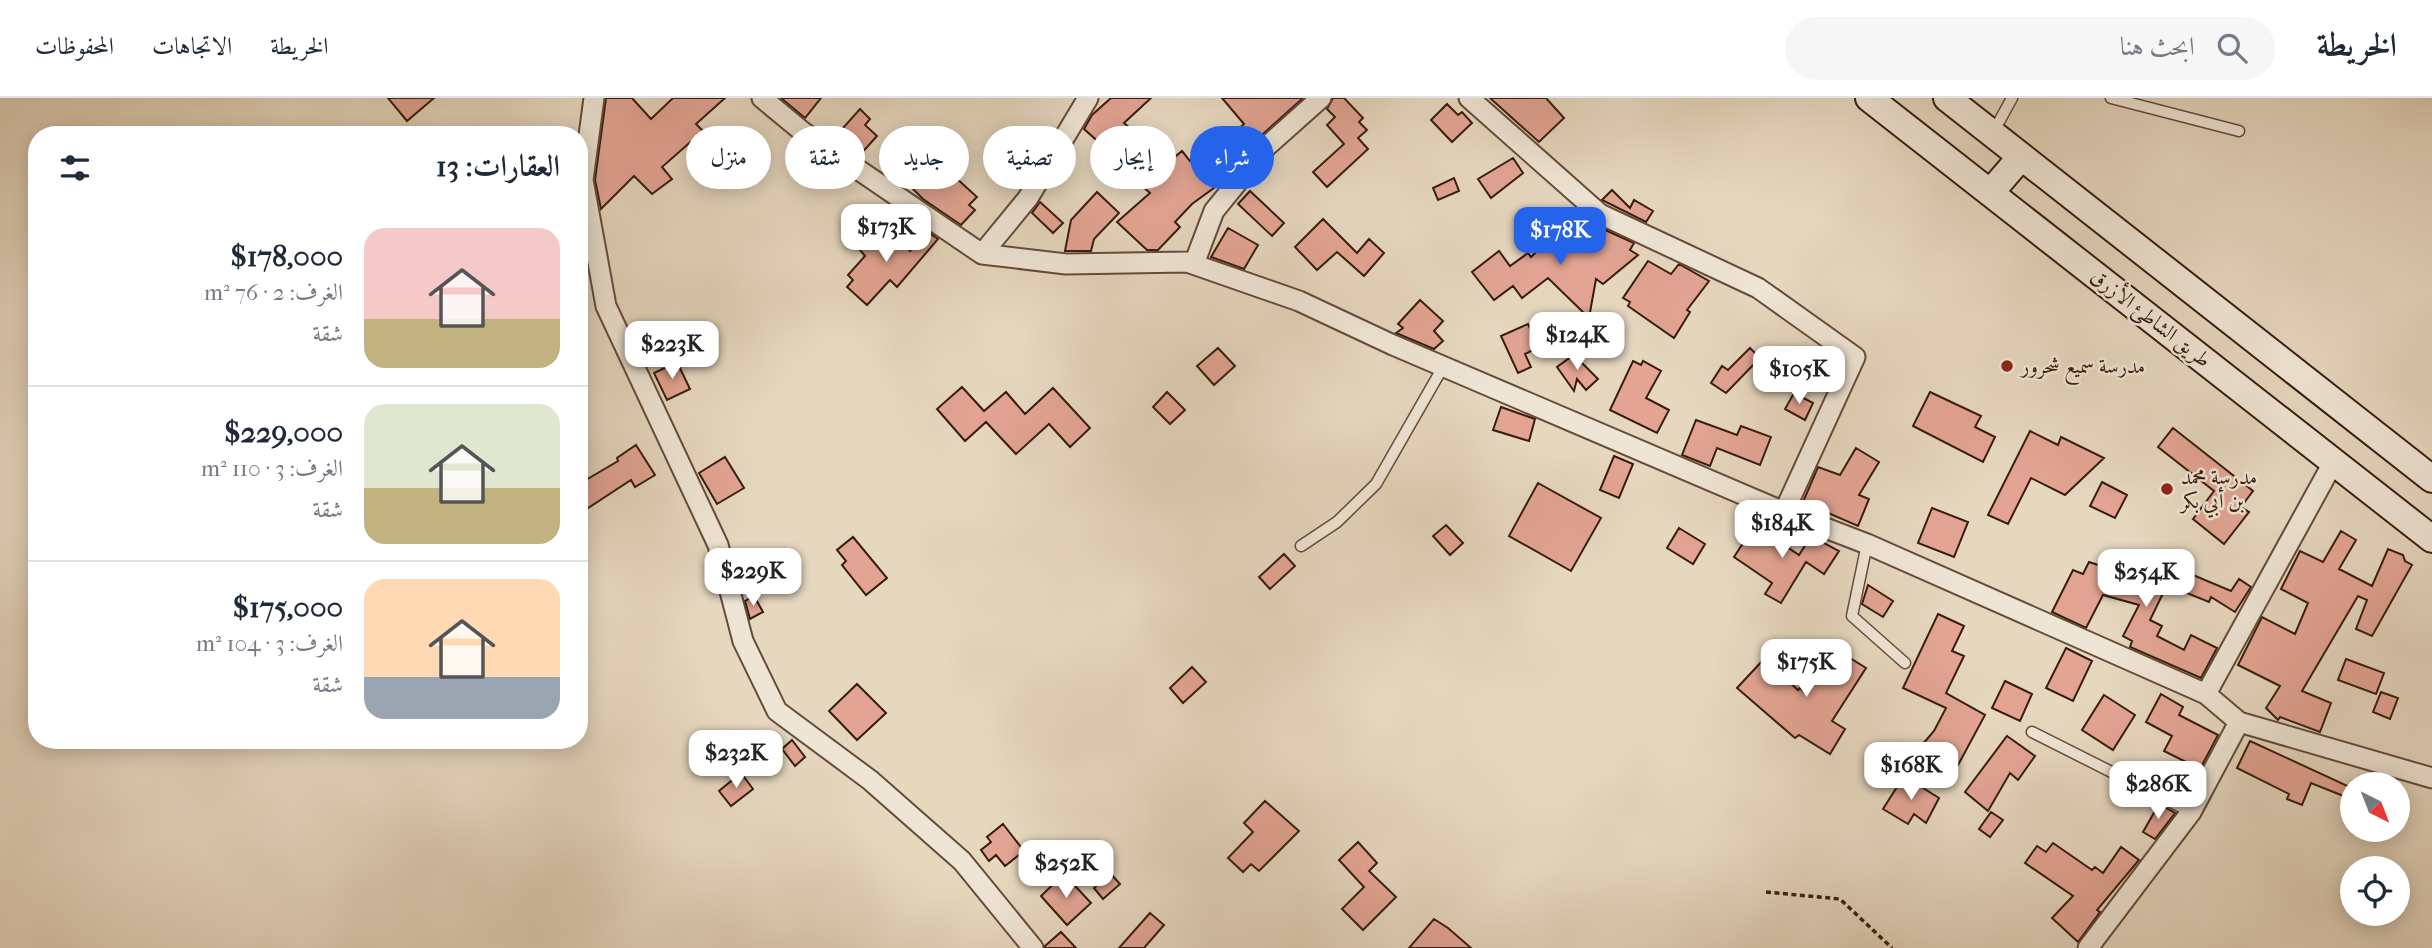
<!DOCTYPE html>
<html lang="ar">
<head>
<meta charset="utf-8">
<style>
  body { margin:0; font-family:"IM FELL French Canon",Amiri,serif; background:#f6f6f7; color:#1f2937; direction:rtl; height:100vh; display:flex; flex-direction:column; font-size:26px; white-space:nowrap }
  * { box-sizing:border-box; margin:0 }
  p { font-size:23px; color:#747a83 }
  .icon { flex:none; width:38px; height:38px; fill:none; stroke:currentColor; stroke-width:2; stroke-linecap:round; stroke-linejoin:round }
  .map { position:relative; flex:1; overflow:hidden; direction:ltr }
  .drawer { position:absolute; left:28px; top:28px; width:560px; height:623px; display:flex; flex-direction:column; background:#fff; border-radius:28px; box-shadow:0 4px 18px #0003; direction:rtl }
  .drawer>* { flex:none }
  .top-card { position:absolute; left:609px; top:28px; width:665px; height:63px; direction:rtl; display:flex; gap:14px }
  .needle { width:46px; rotate:138deg }
  .fabs { position:absolute; left:2340px; top:674px; display:grid; gap:14px }
  .fabs a { display:grid; place-items:center; width:70px; height:70px; border-radius:50%; background:#fff; box-shadow:0 4px 18px #0003; font-size:35px }
  .price { position:absolute; translate:-50% -60px; padding:0 16px; border-radius:14px; background:#fff; color:#222; font-size:23px; line-height:46px; filter:drop-shadow(0 2px 4px #0008) }
  .price::after { content:''; position:absolute; left:50%; top:42px; width:21px; height:16px; margin-left:-10px; background:inherit; clip-path:polygon(0 0,100% 0,50% 100%) }
  .price.on { background:#2563eb; color:#fff }
  ul { padding:0; list-style:none }
  li { display:flex; align-items:center; gap:21px; height:175px; padding:0 28px }
  li+li { border-top:2px solid #e0e1e3 }
  li span { display:grid; place-items:center; flex:none; width:196px; height:140px; border-radius:21px; color:#555 }
  li>.icon { margin-inline-start:auto }
  span .icon { width:84px; height:84px; fill:#fffc; stroke-width:1 }
  li b { font-size:30px }
  h2 { display:flex; justify-content:space-between; align-items:center; height:84px; padding:0 28px; font-size:30px }
  .tag { padding:0 24px; border-radius:32px; background:#fff; box-shadow:0 4px 18px #0003; font-size:24px; line-height:63px }
  .tag.on { background:#2563eb; color:#fff }
  header { display:flex; align-items:center; gap:42px; box-sizing:border-box; height:98px; padding:0 35px; background:#fff; border-bottom:2px solid #e0e1e3 }
  header strong { font-size:33px }
  nav { display:flex; gap:38px; margin-inline-start:auto; font-size:24px }
  .search { width:490px; height:63px; background:#f6f6f7; display:flex; align-items:center; gap:18px; box-sizing:border-box; padding:0 24px; border-radius:38px; color:#747a83; font-size:26px }
  .map>svg:first-child { display:block }
  .building { fill:#e3a493; stroke:#381c0d; stroke-width:2 }
  .lines { fill:none; stroke-linecap:round; stroke-linejoin:round }
  .service-casing { stroke:#644b3a; stroke-width:13 }
  .minor-casing { stroke:#644b3a; stroke-width:23 }
  .secondary-casing { stroke:#381c0d; stroke-width:30 }
  .path { stroke:#381c0d; stroke-width:3.5; stroke-dasharray:5 3.5; stroke-linecap:butt }
  .service { stroke:#efe5d5; stroke-width:10 }
  .minor { stroke:#efe5d5; stroke-width:19 }
  .secondary { stroke:#efe5d5; stroke-width:26 }
  .poi-dot { fill:#8f2418; stroke:#efe5d5; stroke-width:2.5 }
  .labels { text-anchor:middle; dominant-baseline:central; stroke-width:5; stroke-linejoin:round; paint-order:stroke }
  .street-label { font-size:21px; fill:#381c0d; stroke:#efe5d5 }
  .poi-label { font-size:21px; fill:#381c0d; stroke:#efe5d5; text-anchor:start }
</style>
</head>
<body>
<header>
<strong>الخريطة</strong>
<div class="search"><svg class="icon" aria-label="search" viewBox="0 0 24 24"><circle cx="10" cy="10" r="6"/><path d="M15 15l6 6"/></svg>ابحث هنا</div>
<nav><a>الخريطة</a><a>الاتجاهات</a><a>المحفوظات</a></nav>
</header>
<div class="map">
<svg width="2432" height="850" viewBox="0 0 2432 850">
  <rect width="100%" height="100%" fill="#e6d7bf"/>
  <filter id="stains"><feTurbulence type="fractalNoise" baseFrequency=".00286" numOctaves="4"/><feColorMatrix values="0 0 0 0 .2 0 0 0 0 .09 0 0 0 0 .02 0 0 0 .5 -.17"/></filter>
  <radialGradient id="worn" r=".72"><stop offset=".6" stop-color="#630" stop-opacity="0"/><stop offset="1" stop-color="#630" stop-opacity=".3"/></radialGradient>
  <path class="building" d="M388,0h46l-27,23z
    M606,0h26l19,21 22,-21h52l-29,26 7,7 -41,36 10,12 -20,15 -18,-18 -33,33 -6,-29z
    M781,0h40l-16,20z
    M1111,0h40l-27,25 46,38 12,-10 8,10 25,-22 5,6 24,-21 -22,-26h81l-70,63 3,3 -14,18 -30,22 -17,18 5,5 -22,23h-11l-30,-28 33,-29 -23,-20 3,-3 -46,-41 8,-14z
    M1333,0h11l19,20 -4,4 8,8 -9,8 10,11 -41,38 -14,-15 31,-28 -17,-19 8,-8 -8,-8z
    M1490,0h56l18,20 -25,24z
    M1447,6l11,11 4,-3 10,11 -20,19 -21,-22z
    M860,11l10,10 -5,6 12,11 -18,20 -25,-18z
    M914,33l24,23 -4,4 43,39 -8,8 6,5 -14,15 -38,-26 -38,-38z
    M1513,60l10,15 -32,25 -13,-19z
    M1454,80l5,13 -21,9 -5,-12z
    M1612,92l18,18 4,-8 19,11 -7,11 -44,-22z
    M1250,93l34,32 -12,13 -34,-32z
    M1097,94l22,21 -25,26 -3,12h-26l6,-31z
    M1040,104l23,21 -10,10 -21,-20z
    M1323,121l34,34 12,-14 15,14 -20,23 -27,-24 -20,18 -22,-23z
    M1562,129l21,21 20,-19 31,14 -4,7 8,5 -35,29 -7,-5 -7,39 -41,-40 -26,20 -9,-12 -19,14 -22,-28 27,-21 11,15 18,-13 3,4z
    M1228,130l30,17 -14,24 -33,-12z
    M926,133l12,8 -41,48 -7,-7 -23,25 -20,-18 6,-7 -5,-5 17,-19 -5,-6 16,-16 4,4 5,-4 3,4 5,-5 17,18z
    M1648,163l23,13 8,-10 30,17 -22,29 3,2 -16,26 -46,-32 2,-4 -7,-4z
    M1420,202l23,21 -9,10 9,10 -9,8 -38,-16 7,-5 -5,-4z
    M1528,226l11,23 -14,7 6,13 -13,6 -17,-37z
    M1218,250l17,18 -21,19 -17,-19z
    M1583,250l-3,13 18,18 -12,11 -9,-11 -3,12 -17,-24z
    M1750,250l10,10 -34,35 -15,-10 11,-17 6,4z
    M1633,263l8,4 2,-4 18,10 -15,27 23,12 -12,23 -47,-23z
    M677,264l13,27 -23,11 -13,-27z
    M962,289l22,24 22,-19 19,22 28,-26 37,40 -20,19 -21,-23 -33,30 -30,-32 -21,19 -28,-32z
    M1167,294l18,18 -15,14 -17,-17z
    M1930,294l51,24 -6,11 20,10 -12,25 -70,-36z
    M1794,295l19,10 -8,17 -20,-11z
    M1501,309l34,12 -6,22 -36,-11z
    M1696,322l41,15 4,-9 30,11 -11,28 -43,-17 -7,18 -28,-11z
    M2173,330l80,63 -12,16 8,5 -25,32 -31,-25 21,-28 -56,-44z
    M2030,333l28,14 3,-8 43,21 -39,37 -34,-17 -23,46 -20,-9z
    M636,347l19,30 -20,12 -4,-7 -52,34v-30l39,-23 -1,-3z
    M1856,350l23,14 -20,33 10,4 -11,27 -55,-24 15,-35 22,8z
    M1614,358l19,8 -14,34 -19,-8z
    M725,359l19,31 -27,16 -18,-31z
    M2102,384l25,13 -12,23 -25,-12z
    M1538,385l63,35 -30,53 -62,-35z
    M1932,410l36,14 -14,35 -36,-14z
    M1446,427l17,18 -13,12 -17,-19z
    M1755,427l44,30 12,-19 28,15 -15,23 -18,-12 -25,41 -16,-9 7,-11 -38,-26z
    M1679,430l26,16 -12,20 -26,-16z
    M2341,433l15,9 -17,29 33,17 16,-37 15,6 2,6 7,4 -40,71 -16,-7 11,-29 -9,-4 -56,95 29,12 -11,29 -40,-15 -2,3 -12,-12 14,-22 -42,-21 24,-48 33,17 13,-31 -27,-14 19,-38 23,11z
    M853,439l34,41 -21,17 -24,-30 4,-4 -9,-11z
    M1284,456l11,12 -25,23 -11,-12z
    M2089,464l56,18 8,-17 30,15 3,-6 45,19 8,-12 12,8 -16,25 -24,-15 -2,5 -42,-17 -17,35 12,6 -5,10 27,14 7,-15 26,13 -16,30 -71,-31 2,-6 -9,-5 16,-31 -36,-10 -17,33 -34,-16 21,-42 10,4z
    M1868,487l25,16 -10,16 -21,-13z
    M754,498l9,16 -13,7 -5,-18z
    M1938,516l26,12 -12,25 12,5 -18,37 39,22 -35,65 -34,-28 18,-21 12,-23 -43,-20z
    M1834,550l32,20 -34,53 13,8 -15,25 -31,-19 -4,3 -58,-50 27,-29 34,31 2,-2 5,5z
    M2066,550l26,13 -19,40 -27,-13z
    M2346,561l38,14 -8,21 -38,-14z
    M1192,569l14,15 -23,21 -13,-15z
    M2005,583l27,13 -12,27 -28,-13z
    M857,586l29,29 -29,27 -28,-29z
    M2381,594l17,6 -8,21 -17,-7z
    M2161,596l22,13 -4,8 39,20 -18,34 -36,-18 8,-15 -26,-14z
    M2104,597l31,20 -22,35 -31,-20z
    M2007,638l28,20 -17,24 -8,-7 -22,38 -23,-19z
    M792,642l13,17 -10,9 -13,-17z
    M2250,643l102,47 -1,11 -40,-16 -9,22 -15,-6 2,-5 -52,-26z
    M741,675l12,16 -22,17 -12,-15z
    M1904,678l35,22 -13,25 -12,-9 -6,10 -25,-15z
    M1265,703l34,30 -40,40 -8,-7 -8,8 -15,-14 25,-26 -9,-9z
    M2159,706l16,9 -20,26 -12,-7z
    M1991,714l12,8 -13,17 -11,-8z
    M1003,726l21,27 -19,15 -9,-11 -7,6 -8,-11 10,-8 -4,-5z
    M1358,744l19,21 -8,8 27,26 -33,33 -21,-21 22,-22 -25,-27z
    M2053,745l39,27 3,-3 8,6 18,-26 18,13 -42,50 3,2 -22,30 -26,-24 21,-22 -48,-33 12,-17 9,6z
    M1110,775l10,11 -17,15 -9,-11z
    M1064,776l27,29 -24,22 -26,-29z
    M1150,815l14,12 -20,23h-25z
    M1434,821l14,9 23,20h-62z
    M1061,834l15,16h-31v-2z"/>
  <g class="lines">
    <defs>
      <path id="service" d="M2111,0l128,33
        M1994,33l18,-33
        M1867,446l-15,72 53,47
        M1301,448l36,-24 39,-38 67,-117
        M2032,634l159,80"/>
      <path id="minor" d="M594,0l-11,82 23,126 112,239 25,96 34,70 93,69 92,81 71,87
        M762,0l41,34 179,122 84,10 121,-2 112,39 94,44 391,167 83,32 339,150 33,28 193,56
        M1469,0l131,116 158,74 97,69 -71,155
        M982,156l46,-56 60,-100
        M1194,166l20,-53 52,-64 55,-49
        M2206,596l128,-233
        M2088,850l103,-136 48,-90"/>
      <path id="secondary" d="M1869,0l563,441
        M1947,0l485,381
        M1990,95l31,-36"/>
    </defs>
    <use href="#service" class="service-casing"/>
    <use href="#minor" class="minor-casing"/>
    <use href="#secondary" class="secondary-casing"/>
    <path class="path" d="M1766,794l74,7 52,49"/>
    <use href="#service" class="service"/>
    <use href="#minor" class="minor"/>
    <use href="#secondary" class="secondary"/>
  </g>
  <g class="poi-dot">
    <circle cx="2007" cy="268" r="7"/>
    <circle cx="2167" cy="391" r="7"/>
  </g>
  <g class="labels">
    <g class="street-label">
      <text transform="translate(2151 220) rotate(38)">طريق الشاطئ الأزرق</text>
    </g>
    <g class="poi-label">
      <text x="2021" y="268">مدرسة سميع شحرور</text>
      <text x="2181" y="379">مدرسة محمد<tspan x="2181" dy="24">بن أبي بكر</tspan></text>
    </g>
  </g>
  <rect width="100%" height="100%" filter="url(#stains)"/>
  <rect width="100%" height="100%" fill="url(#worn)"/>
</svg>
<div class="fabs">
<a><svg class="needle" viewBox="-14 -14 28 28"><path d="M0-13l5 13h-10z" fill="#e53935"/><path d="M0 13l5-13h-10z" fill="#747a83"/></svg></a>
<a><svg class="icon" aria-label="locate" viewBox="0 0 24 24"><circle cx="12" cy="12" r="6"/><path d="M12 2v4M12 18v4M2 12h4M18 12h4"/></svg></a>
</div>
<b class="price" style="left:886px;top:166px">$173K</b>
<b class="price on" style="left:1560px;top:169px">$178K</b>
<b class="price" style="left:1577px;top:274px">$124K</b>
<b class="price" style="left:672px;top:283px">$223K</b>
<b class="price" style="left:1799px;top:308px">$105K</b>
<b class="price" style="left:1782px;top:462px">$184K</b>
<b class="price" style="left:753px;top:510px">$229K</b>
<b class="price" style="left:2146px;top:511px">$254K</b>
<b class="price" style="left:1806px;top:601px">$175K</b>
<b class="price" style="left:736px;top:692px">$232K</b>
<b class="price" style="left:1911px;top:704px">$168K</b>
<b class="price" style="left:2158px;top:723px">$286K</b>
<b class="price" style="left:1066px;top:802px">$252K</b>
<div class="top-card">
<a class="tag on">شراء</a>
<a class="tag">إيجار</a>
<a class="tag">تصفية</a>
<a class="tag">جديد</a>
<a class="tag">شقة</a>
<a class="tag">منزل</a>
</div>
<section class="drawer">
<h2>العقارات: 13<svg class="icon" aria-label="filters" viewBox="0 0 24 24"><path d="M4 7h16M4 17h16"/><circle cx="9" cy="7" r="2"/><circle cx="15" cy="17" r="2"/></svg></h2>
<ul>
<li><span style="background:linear-gradient(#f6c9c9 65%,#c2b280 0)"><svg class="icon" aria-label="home" viewBox="0 0 24 24"><path d="M3 11l9-7 9 7M6 9v11h12V9"/></svg></span><div><b>$178,000</b><p>الغرف: 2 · 76 m²</p><p>شقة</p></div></li>
<li><span style="background:linear-gradient(#dfe7d0 60%,#c2b280 0)"><svg class="icon" aria-label="home" viewBox="0 0 24 24"><path d="M3 11l9-7 9 7M6 9v11h12V9"/></svg></span><div><b>$229,000</b><p>الغرف: 3 · 110 m²</p><p>شقة</p></div></li>
<li><span style="background:linear-gradient(#ffd9b3 70%,#9aa5b1 0)"><svg class="icon" aria-label="home" viewBox="0 0 24 24"><path d="M3 11l9-7 9 7M6 9v11h12V9"/></svg></span><div><b>$175,000</b><p>الغرف: 3 · 104 m²</p><p>شقة</p></div></li>
</ul>
</section>
</div>
</body>
</html>
